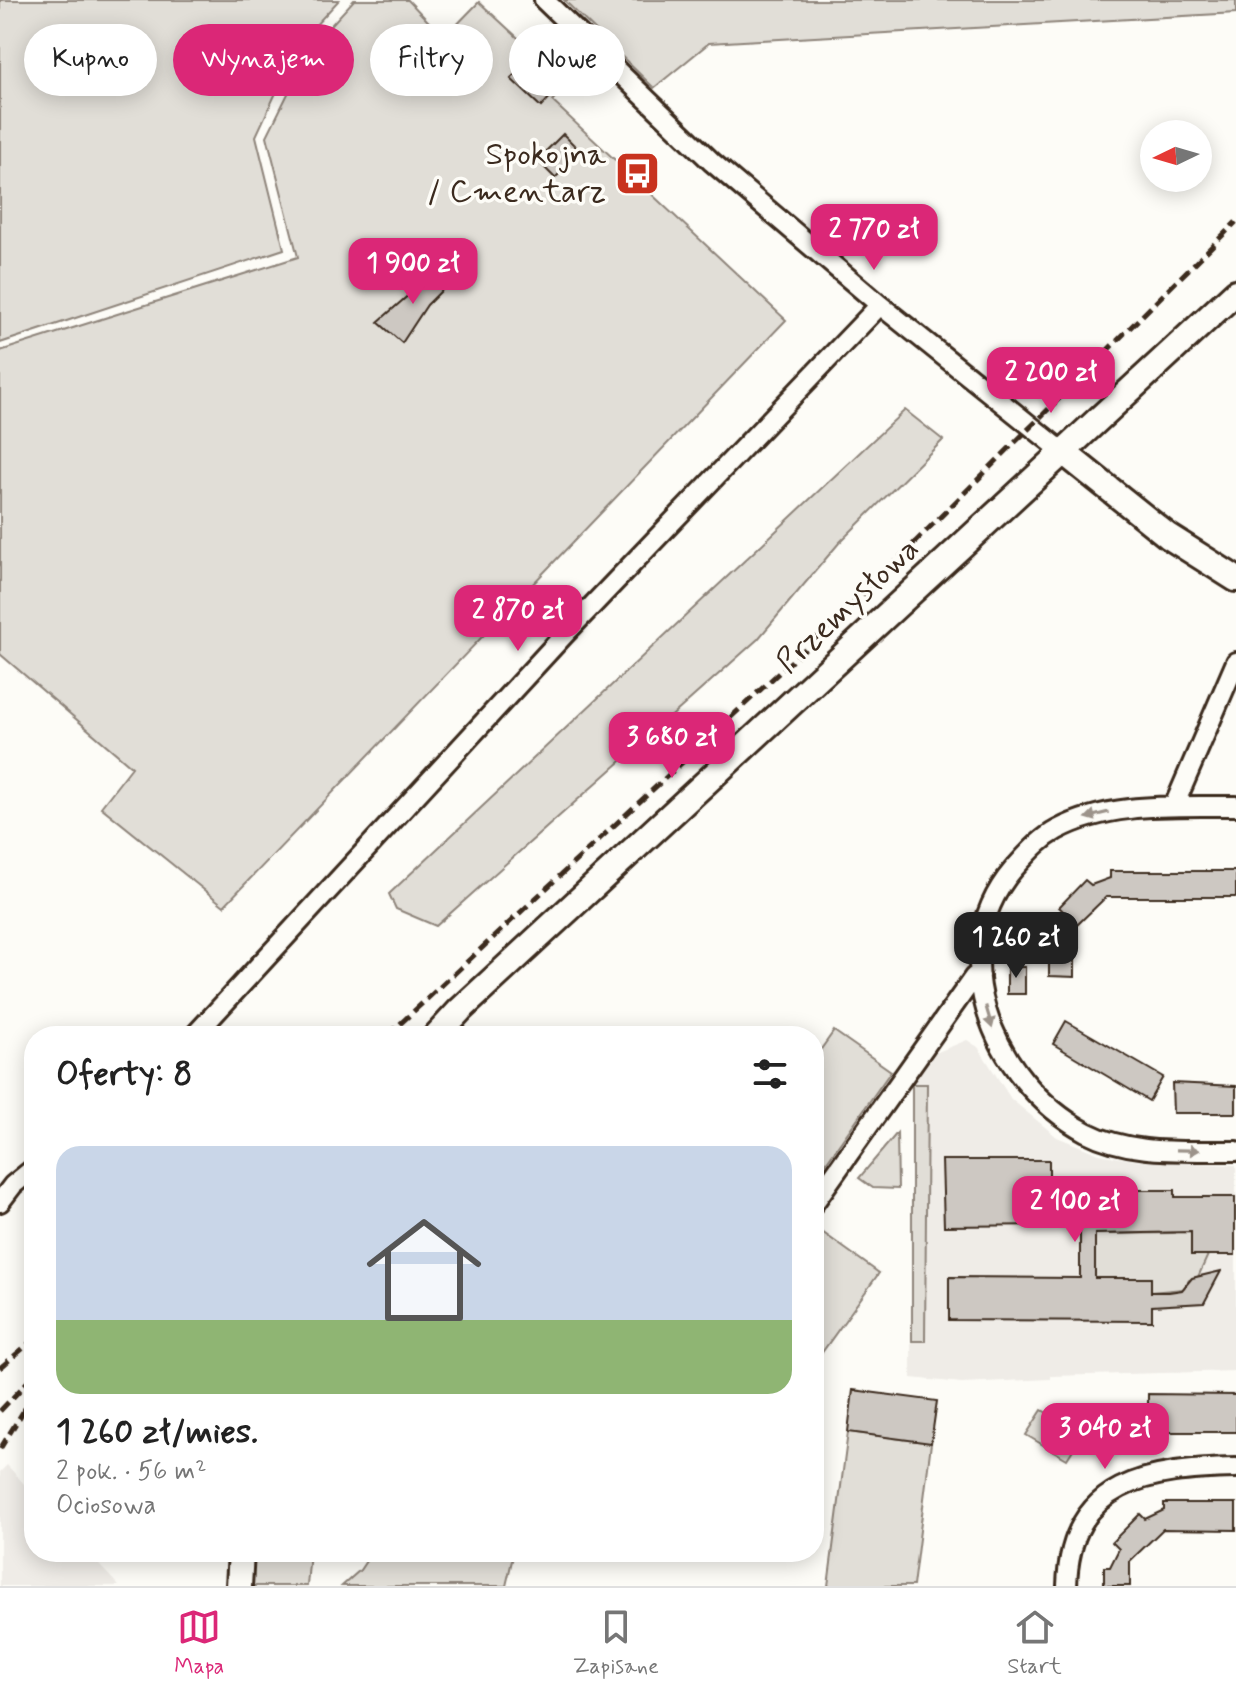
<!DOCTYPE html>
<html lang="pl">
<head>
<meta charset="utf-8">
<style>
  body { margin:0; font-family:Mynerve,sans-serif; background:#f2f2f2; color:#222; height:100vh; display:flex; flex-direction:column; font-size:30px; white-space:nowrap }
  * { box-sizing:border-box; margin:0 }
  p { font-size:26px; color:#767676 }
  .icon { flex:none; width:44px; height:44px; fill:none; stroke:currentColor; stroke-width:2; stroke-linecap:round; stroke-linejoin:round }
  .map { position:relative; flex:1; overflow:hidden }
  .drawer { position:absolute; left:24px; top:1026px; width:800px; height:536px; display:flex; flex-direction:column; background:#fff; border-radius:32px; box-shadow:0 4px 20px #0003 }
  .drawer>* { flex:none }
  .top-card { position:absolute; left:24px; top:24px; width:800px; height:72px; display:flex; gap:16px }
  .needle { width:52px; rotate:265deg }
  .buttons { position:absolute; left:1140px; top:120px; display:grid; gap:16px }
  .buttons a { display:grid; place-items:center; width:72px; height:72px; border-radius:50%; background:#fff; box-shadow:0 4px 20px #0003; font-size:40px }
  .price { position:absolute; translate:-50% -68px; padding:0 18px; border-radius:16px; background:#db2777; color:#fff; font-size:26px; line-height:52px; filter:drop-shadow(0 2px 4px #0008) }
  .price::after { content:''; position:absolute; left:50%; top:48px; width:24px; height:18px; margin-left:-12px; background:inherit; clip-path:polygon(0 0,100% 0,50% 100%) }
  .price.active { background:#222; color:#fff }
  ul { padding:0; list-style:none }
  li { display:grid; align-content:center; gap:16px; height:424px; padding:0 32px }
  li+li { border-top:2px solid #e0e0e0 }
  li span { display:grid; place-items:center; height:248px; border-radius:24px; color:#555 }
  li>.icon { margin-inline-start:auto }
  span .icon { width:144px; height:144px; fill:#fffc; stroke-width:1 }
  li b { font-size:34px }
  h2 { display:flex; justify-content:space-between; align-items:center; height:96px; padding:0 32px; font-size:34px }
  .chip { padding:0 28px; border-radius:36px; background:#fff; box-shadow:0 4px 20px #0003; font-size:28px; line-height:72px }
  .chip.active { background:#db2777; color:#fff }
  .tab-bar { display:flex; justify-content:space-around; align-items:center; height:112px; border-top:2px solid #e0e0e0; background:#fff; font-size:22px; color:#767676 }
  .tab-bar a { display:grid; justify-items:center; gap:4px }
  .tab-bar .active { color:#db2777 }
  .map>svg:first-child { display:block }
  .built { fill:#efece7 }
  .green { fill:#e1ded7; stroke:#8e847a; stroke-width:2 }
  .building { fill:#cdc8c2; stroke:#3b2a1e; stroke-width:2 }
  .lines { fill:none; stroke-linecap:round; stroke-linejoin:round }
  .street-casing { stroke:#3b2a1e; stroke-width:24 }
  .secondary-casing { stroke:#3b2a1e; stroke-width:30 }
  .street { stroke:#fdfcf7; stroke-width:18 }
  .secondary { stroke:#fdfcf7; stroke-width:24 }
  .rail { stroke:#3b2a1e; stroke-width:5; stroke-dasharray:12 6; stroke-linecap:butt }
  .oneway { fill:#9c938a }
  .labels { text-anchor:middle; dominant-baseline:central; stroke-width:7; stroke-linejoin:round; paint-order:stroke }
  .poi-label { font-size:32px; fill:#3b2a1e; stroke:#fdfcf7; text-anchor:end }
  .street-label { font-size:32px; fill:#3b2a1e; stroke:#fdfcf7 }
</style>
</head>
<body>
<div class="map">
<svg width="1236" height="1586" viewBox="0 0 1236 1586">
  <rect width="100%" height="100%" fill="#fdfcf7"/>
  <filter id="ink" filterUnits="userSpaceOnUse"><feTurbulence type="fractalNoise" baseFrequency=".0125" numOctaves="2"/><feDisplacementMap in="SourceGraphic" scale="16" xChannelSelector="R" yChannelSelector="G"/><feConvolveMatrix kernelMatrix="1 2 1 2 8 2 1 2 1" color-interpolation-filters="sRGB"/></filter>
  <g filter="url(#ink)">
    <path class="built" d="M967,1040l11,7 33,52 46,38 42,17 39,7 98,4v206l-185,5v3l-89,4 -51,-5 1,-294 16,-28z
      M7,1465l27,30v57h53l32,34h-119v-114z"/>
    <path class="green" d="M0,0h339l-40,43 -43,93 28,113 -284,94z
      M354,0h54l36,38 35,-36 88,81 -15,18 234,219 -562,586 -123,-99 31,-40 -132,-113v-303l298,-94 -31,-121 44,-89z
      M564,0h672v13l-527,30 -55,45z
      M905,410l38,30 -104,103 -81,96 -322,287 -40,-17 -7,-15z
      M834,1031l57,40 -77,109v-121z
      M912,1084h15l-2,257h-13z
      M897,1133l1,56 -25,-1 -14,-10z
      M1191,1211v43l17,1 -10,22 -9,3 -6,9 -32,3v-14h-56v-59l15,15 64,-1z
      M822,1232l57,41 -61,85 -4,-3v-111z
      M1042,1410l41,24 -16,25 -41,-24z
      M848,1432l83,11 -18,143h-85z
      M261,1552h49l-3,34h-59v-18z
      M372,1552h142l-8,34h-164l18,-16z"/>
    <path class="building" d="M533,55l30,28 -22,24 -30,-28z
      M563,134l18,18 -26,26 -18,-18z
      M428,267l19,18 -20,20 -25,38 -24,-21 34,-30z
      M1110,871h126v26h-130l-31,30v50l-26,-1v-45h8l9,-17 -7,-7 26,-27 6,5 19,-7z
      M1007,967h18v27h-18z
      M1066,1021l97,56 -14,24 -96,-57z
      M1172,1083l64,3v27h-63z
      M942,1160h107v43h61v-13h65v7h60v58h-44v-23l-96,2v44h56v14h18l13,-2 10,-12 29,-7 -17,32 -52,3v15l-203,-1v-43l131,1v-59l-31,-1v7l-105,1z
      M853,1390l84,11 -6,42 -83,-11z
      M1148,1394l88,1v37h-88z
      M1164,1503h72v27l-73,-1 -33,32v25h-26v-19h6l9,-18 -7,-7 28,-28 5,5 19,-9z"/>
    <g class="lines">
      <defs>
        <path id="street" d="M544,0l168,162 168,143 182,146
          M1174,806l62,-144
          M1236,806c-59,1 -125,-5 -179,24 -15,8 -26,20 -37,32 -83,86 -29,219 66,270 46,24 101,18 150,19
          M194,1036l370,-401 316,-330
          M0,1202l13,-17 21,-17
          M814,1203l160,-226 6,-1
          M1067,1586c3,-107 83,-116 169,-118"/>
        <path id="secondary" d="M1062,451l106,85 68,43
          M436,1036l24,-26 776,-718
          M239,1586l2,-34"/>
      </defs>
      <use href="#street" class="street-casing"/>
      <use href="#secondary" class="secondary-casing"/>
      <use href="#street" class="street"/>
      <use href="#secondary" class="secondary"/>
      <path class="rail" d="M387,1036l465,-431 384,-383
        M0,1368l34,-29
        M0,1411l34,-36
        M0,1449l34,-55"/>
    </g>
    <defs><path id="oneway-solid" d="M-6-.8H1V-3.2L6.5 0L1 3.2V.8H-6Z" transform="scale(2)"/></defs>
    <g class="oneway">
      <use href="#oneway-solid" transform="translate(1097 815) rotate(166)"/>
      <use href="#oneway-solid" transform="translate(989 1017) rotate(74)"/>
      <use href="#oneway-solid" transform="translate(1188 1150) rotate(1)"/>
    </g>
  </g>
  <defs>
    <symbol id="bus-square" viewBox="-11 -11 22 22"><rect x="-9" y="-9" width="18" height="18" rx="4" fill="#c8321e" stroke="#fdfcf7"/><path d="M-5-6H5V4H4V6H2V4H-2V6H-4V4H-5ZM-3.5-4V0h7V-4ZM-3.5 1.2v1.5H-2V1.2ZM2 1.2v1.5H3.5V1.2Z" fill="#fff"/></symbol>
  </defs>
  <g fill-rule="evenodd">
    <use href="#bus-square" x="612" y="148" width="51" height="51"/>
  </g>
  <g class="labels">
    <g class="poi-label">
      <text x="606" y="155">Spokojna<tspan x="606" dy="37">/ Cmentarz</tspan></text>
    </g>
    <g class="street-label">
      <text transform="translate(848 606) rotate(-43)">Przemysłowa</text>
    </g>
  </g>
</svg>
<div class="buttons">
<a><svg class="needle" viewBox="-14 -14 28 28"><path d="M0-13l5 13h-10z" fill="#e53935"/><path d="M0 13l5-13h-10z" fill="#767676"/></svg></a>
</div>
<b class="price" style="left:874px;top:272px">2 770 zł</b>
<b class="price" style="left:413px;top:306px">1 900 zł</b>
<b class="price" style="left:1051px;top:415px">2 200 zł</b>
<b class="price" style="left:518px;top:653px">2 870 zł</b>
<b class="price" style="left:672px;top:780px">3 680 zł</b>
<b class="price active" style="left:1016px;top:980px">1 260 zł</b>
<b class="price" style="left:1075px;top:1244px">2 100 zł</b>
<b class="price" style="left:1105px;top:1471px">3 040 zł</b>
<div class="top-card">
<a class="chip">Kupno</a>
<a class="chip active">Wynajem</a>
<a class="chip">Filtry</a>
<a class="chip">Nowe</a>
</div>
<section class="drawer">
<h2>Oferty: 8<svg class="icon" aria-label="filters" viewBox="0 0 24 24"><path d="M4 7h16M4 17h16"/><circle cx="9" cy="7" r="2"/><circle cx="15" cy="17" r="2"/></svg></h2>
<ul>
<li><span style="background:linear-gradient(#c9d6e8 70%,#8fb573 0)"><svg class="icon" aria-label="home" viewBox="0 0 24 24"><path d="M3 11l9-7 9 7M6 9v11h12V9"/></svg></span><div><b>1 260 zł/mies.</b><p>2 pok. · 56 m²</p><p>Ociosowa</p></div></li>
</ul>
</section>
</div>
<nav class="tab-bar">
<a class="active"><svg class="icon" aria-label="map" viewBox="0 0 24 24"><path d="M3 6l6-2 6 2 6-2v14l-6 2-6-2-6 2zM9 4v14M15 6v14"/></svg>Mapa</a>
<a><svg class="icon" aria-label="saved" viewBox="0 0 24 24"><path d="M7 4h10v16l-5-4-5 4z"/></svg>Zapisane</a>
<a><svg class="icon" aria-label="home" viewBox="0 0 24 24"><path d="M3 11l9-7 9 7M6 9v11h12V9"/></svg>Start</a>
</nav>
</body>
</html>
